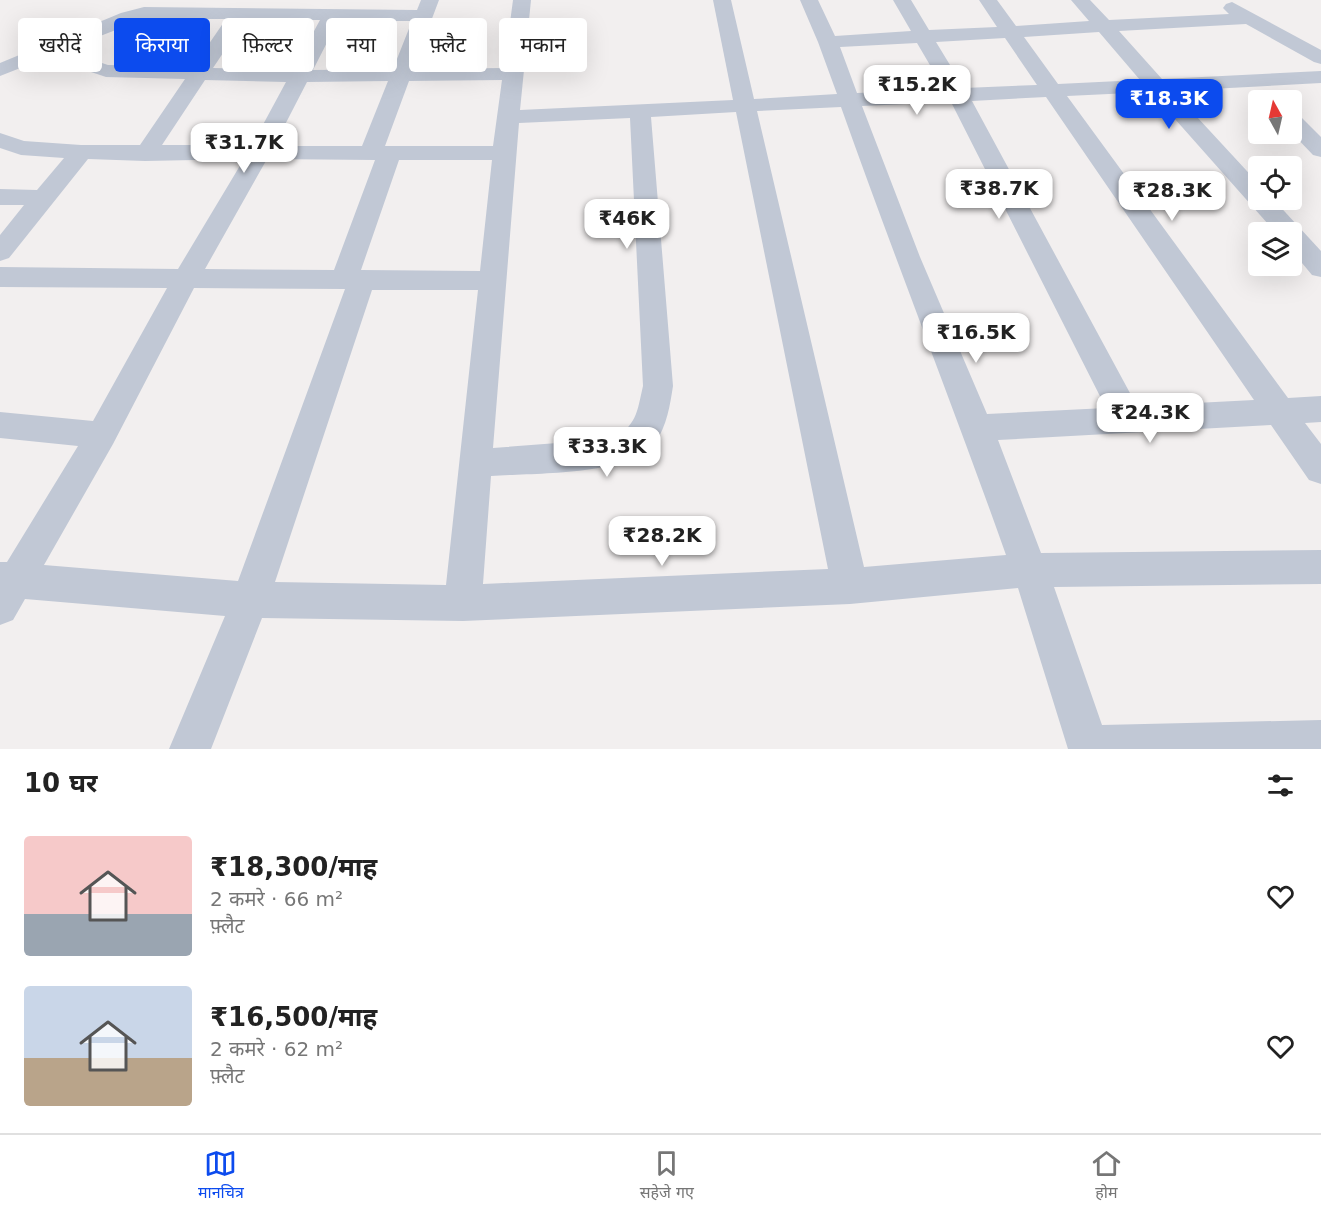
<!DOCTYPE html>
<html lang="hi">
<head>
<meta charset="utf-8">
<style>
  body { margin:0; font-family:"DejaVu Sans","Noto Sans Devanagari",sans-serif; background:#f2f2f2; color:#222; height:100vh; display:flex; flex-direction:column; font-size:22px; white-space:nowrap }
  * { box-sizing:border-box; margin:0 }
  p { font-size:20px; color:#767676 }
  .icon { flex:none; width:33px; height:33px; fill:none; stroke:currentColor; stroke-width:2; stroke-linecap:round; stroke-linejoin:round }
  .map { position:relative; height:749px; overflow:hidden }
  .sheet { display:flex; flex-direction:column; background:#fff; flex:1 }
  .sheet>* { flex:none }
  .top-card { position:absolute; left:18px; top:18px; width:600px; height:54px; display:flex; gap:12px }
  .needle { width:39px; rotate:352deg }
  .tools { position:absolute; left:1248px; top:90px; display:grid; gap:12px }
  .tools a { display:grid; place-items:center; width:54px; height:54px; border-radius:6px; background:#fff; box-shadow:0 6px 24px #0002; font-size:30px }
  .price { position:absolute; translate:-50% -51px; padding:0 14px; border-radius:12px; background:#fff; color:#222; font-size:20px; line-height:39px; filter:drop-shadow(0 2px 3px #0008) }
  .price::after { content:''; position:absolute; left:50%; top:36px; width:18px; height:14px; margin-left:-9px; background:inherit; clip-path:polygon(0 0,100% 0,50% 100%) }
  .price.current { background:#0c4bee; color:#fff }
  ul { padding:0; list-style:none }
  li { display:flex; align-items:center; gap:18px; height:150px; padding:0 24px }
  li span { display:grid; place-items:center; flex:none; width:168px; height:120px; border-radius:6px; color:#555 }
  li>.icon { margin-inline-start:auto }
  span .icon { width:72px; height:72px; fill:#fffc; stroke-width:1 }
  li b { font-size:26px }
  h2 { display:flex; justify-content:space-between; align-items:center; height:72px; padding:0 24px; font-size:26px }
  .chip { padding:0 21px; border-radius:6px; background:#fff; box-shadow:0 6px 24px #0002; font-size:21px; line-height:54px }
  .chip.current { background:#0c4bee; color:#fff }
  .menu { display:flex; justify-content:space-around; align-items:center; height:84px; border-top:2px solid #e0e0e0; background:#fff; font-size:16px; color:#767676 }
  .menu a { display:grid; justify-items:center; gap:3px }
  .menu .current { color:#0c4bee }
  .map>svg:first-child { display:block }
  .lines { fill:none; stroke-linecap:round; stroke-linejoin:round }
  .street { fill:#c1c8d5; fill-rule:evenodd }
</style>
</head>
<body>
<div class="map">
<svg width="1321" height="749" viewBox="0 0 1321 749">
  <rect width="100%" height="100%" fill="#f2efef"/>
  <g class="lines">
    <path class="street" d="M421,0h18l-26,69 91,-1 9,-68h18l-11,110 213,-10 -20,-100h18l23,99 83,-5 -19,-52 -18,-42h18l17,36 76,-5 -18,-31h18l18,30 68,-3 -18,-27h18l19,26 73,-5 -18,-21h19l19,20 120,-6 -6,-6 3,-4 6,-2 89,48v14l-7,-2 -68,-38 -127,7 43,48 159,-8v12l-148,8 85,92v17h16l47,51v26l-9,-2 -20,-24v-19h-17l-124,-140 -84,4 221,302 33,-2v26l-16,1 16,21v40l-12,-4 -38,-55 -273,15 43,113 280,-3v34l-267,3 48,138 219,-5v29h-253l-50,-161 -168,16 -387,17 -201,-3 -51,131h-42l56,-133 -200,-17 -12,21 -13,5v-63h7l71,-116 -78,-8v-26l93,9 74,-133 -167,-1v-20l178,2 66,-110 -99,2 -57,-2 -79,99 -9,3v-26l24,-30h-24v-16l37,1 27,-32 -43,-3 -21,-7v-15l24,8 57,4h59l45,-66 -79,-2 -27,-9 -23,-14 -56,22v-13l121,-50 23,-6 273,3zM144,19h82l-33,48 -85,-2 -15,-5 -21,-13zM245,20h75l-27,50 -80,-2zM338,21h74l-19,48 -80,1zM1099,32l41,48 -82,4 -34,-47zM1005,38l32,47 -73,3 -28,-46zM917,43l27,46 -87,4 -17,-46zM205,80l81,2 -34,63h-90zM502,80l-9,66h-108l24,-65zM388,81l-26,65h-88l33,-64zM1046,97l208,303 -117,6 -165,-305zM951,102l155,306 -119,6 -67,-157 -58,-151zM841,107c53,150 112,298 165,448l-142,12 -107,-456zM736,112l92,457 -345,15 8,-108c41,-3 138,0 164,-33 12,-17 15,-38 18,-57l-22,-269zM630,118l13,268c-6,26 -6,41 -33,53l-117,9 26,-325zM267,159l108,1 -41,110 -129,-1zM399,160h93l-12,111 -119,-1zM194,288l151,1 -107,292 -194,-16 69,-121zM372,290h106l-32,295 -171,-3z
      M1292,114l8,2 21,21v20l-8,-2 -21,-22z"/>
  </g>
</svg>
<div class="tools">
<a><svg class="needle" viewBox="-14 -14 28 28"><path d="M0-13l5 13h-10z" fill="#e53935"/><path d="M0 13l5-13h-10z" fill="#767676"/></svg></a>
<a><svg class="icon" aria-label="locate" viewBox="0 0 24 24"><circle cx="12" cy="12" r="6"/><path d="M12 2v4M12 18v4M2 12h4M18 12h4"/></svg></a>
<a><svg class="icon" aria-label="layers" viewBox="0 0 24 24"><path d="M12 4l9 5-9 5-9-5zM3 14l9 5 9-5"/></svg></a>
</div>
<b class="price" style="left:917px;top:116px">₹15.2K</b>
<b class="price current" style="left:1169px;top:130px">₹18.3K</b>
<b class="price" style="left:244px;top:174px">₹31.7K</b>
<b class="price" style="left:999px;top:220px">₹38.7K</b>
<b class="price" style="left:1172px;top:222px">₹28.3K</b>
<b class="price" style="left:627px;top:250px">₹46K</b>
<b class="price" style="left:976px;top:364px">₹16.5K</b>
<b class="price" style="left:1150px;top:444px">₹24.3K</b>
<b class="price" style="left:607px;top:478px">₹33.3K</b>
<b class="price" style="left:662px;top:567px">₹28.2K</b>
<div class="top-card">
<a class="chip">खरीदें</a>
<a class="chip current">किराया</a>
<a class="chip">फ़िल्टर</a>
<a class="chip">नया</a>
<a class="chip">फ़्लैट</a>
<a class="chip">मकान</a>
</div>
</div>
<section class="sheet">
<h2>10 घर<svg class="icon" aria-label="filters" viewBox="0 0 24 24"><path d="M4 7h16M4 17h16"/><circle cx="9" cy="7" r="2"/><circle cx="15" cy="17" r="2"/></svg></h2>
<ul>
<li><span style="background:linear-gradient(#f6c9c9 65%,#9aa5b1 0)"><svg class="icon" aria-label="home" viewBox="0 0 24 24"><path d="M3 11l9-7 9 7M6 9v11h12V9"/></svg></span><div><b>₹18,300/माह</b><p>2 कमरे · 66 m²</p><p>फ़्लैट</p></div><svg class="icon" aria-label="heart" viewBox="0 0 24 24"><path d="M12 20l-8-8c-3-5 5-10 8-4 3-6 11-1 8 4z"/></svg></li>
<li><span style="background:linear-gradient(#c9d6e8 60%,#b9a48a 0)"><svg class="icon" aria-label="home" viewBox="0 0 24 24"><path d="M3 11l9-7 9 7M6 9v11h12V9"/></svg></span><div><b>₹16,500/माह</b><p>2 कमरे · 62 m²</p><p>फ़्लैट</p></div><svg class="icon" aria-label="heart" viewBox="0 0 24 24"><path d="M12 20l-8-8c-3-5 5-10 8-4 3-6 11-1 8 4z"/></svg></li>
</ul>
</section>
<nav class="menu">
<a class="current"><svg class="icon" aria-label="map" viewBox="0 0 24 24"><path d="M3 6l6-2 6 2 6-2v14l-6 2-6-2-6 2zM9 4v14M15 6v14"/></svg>मानचित्र</a>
<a><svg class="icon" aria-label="saved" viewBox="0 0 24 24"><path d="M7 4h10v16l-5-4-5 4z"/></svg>सहेजे गए</a>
<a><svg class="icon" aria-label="home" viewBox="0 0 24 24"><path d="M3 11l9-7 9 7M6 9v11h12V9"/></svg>होम</a>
</nav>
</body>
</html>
